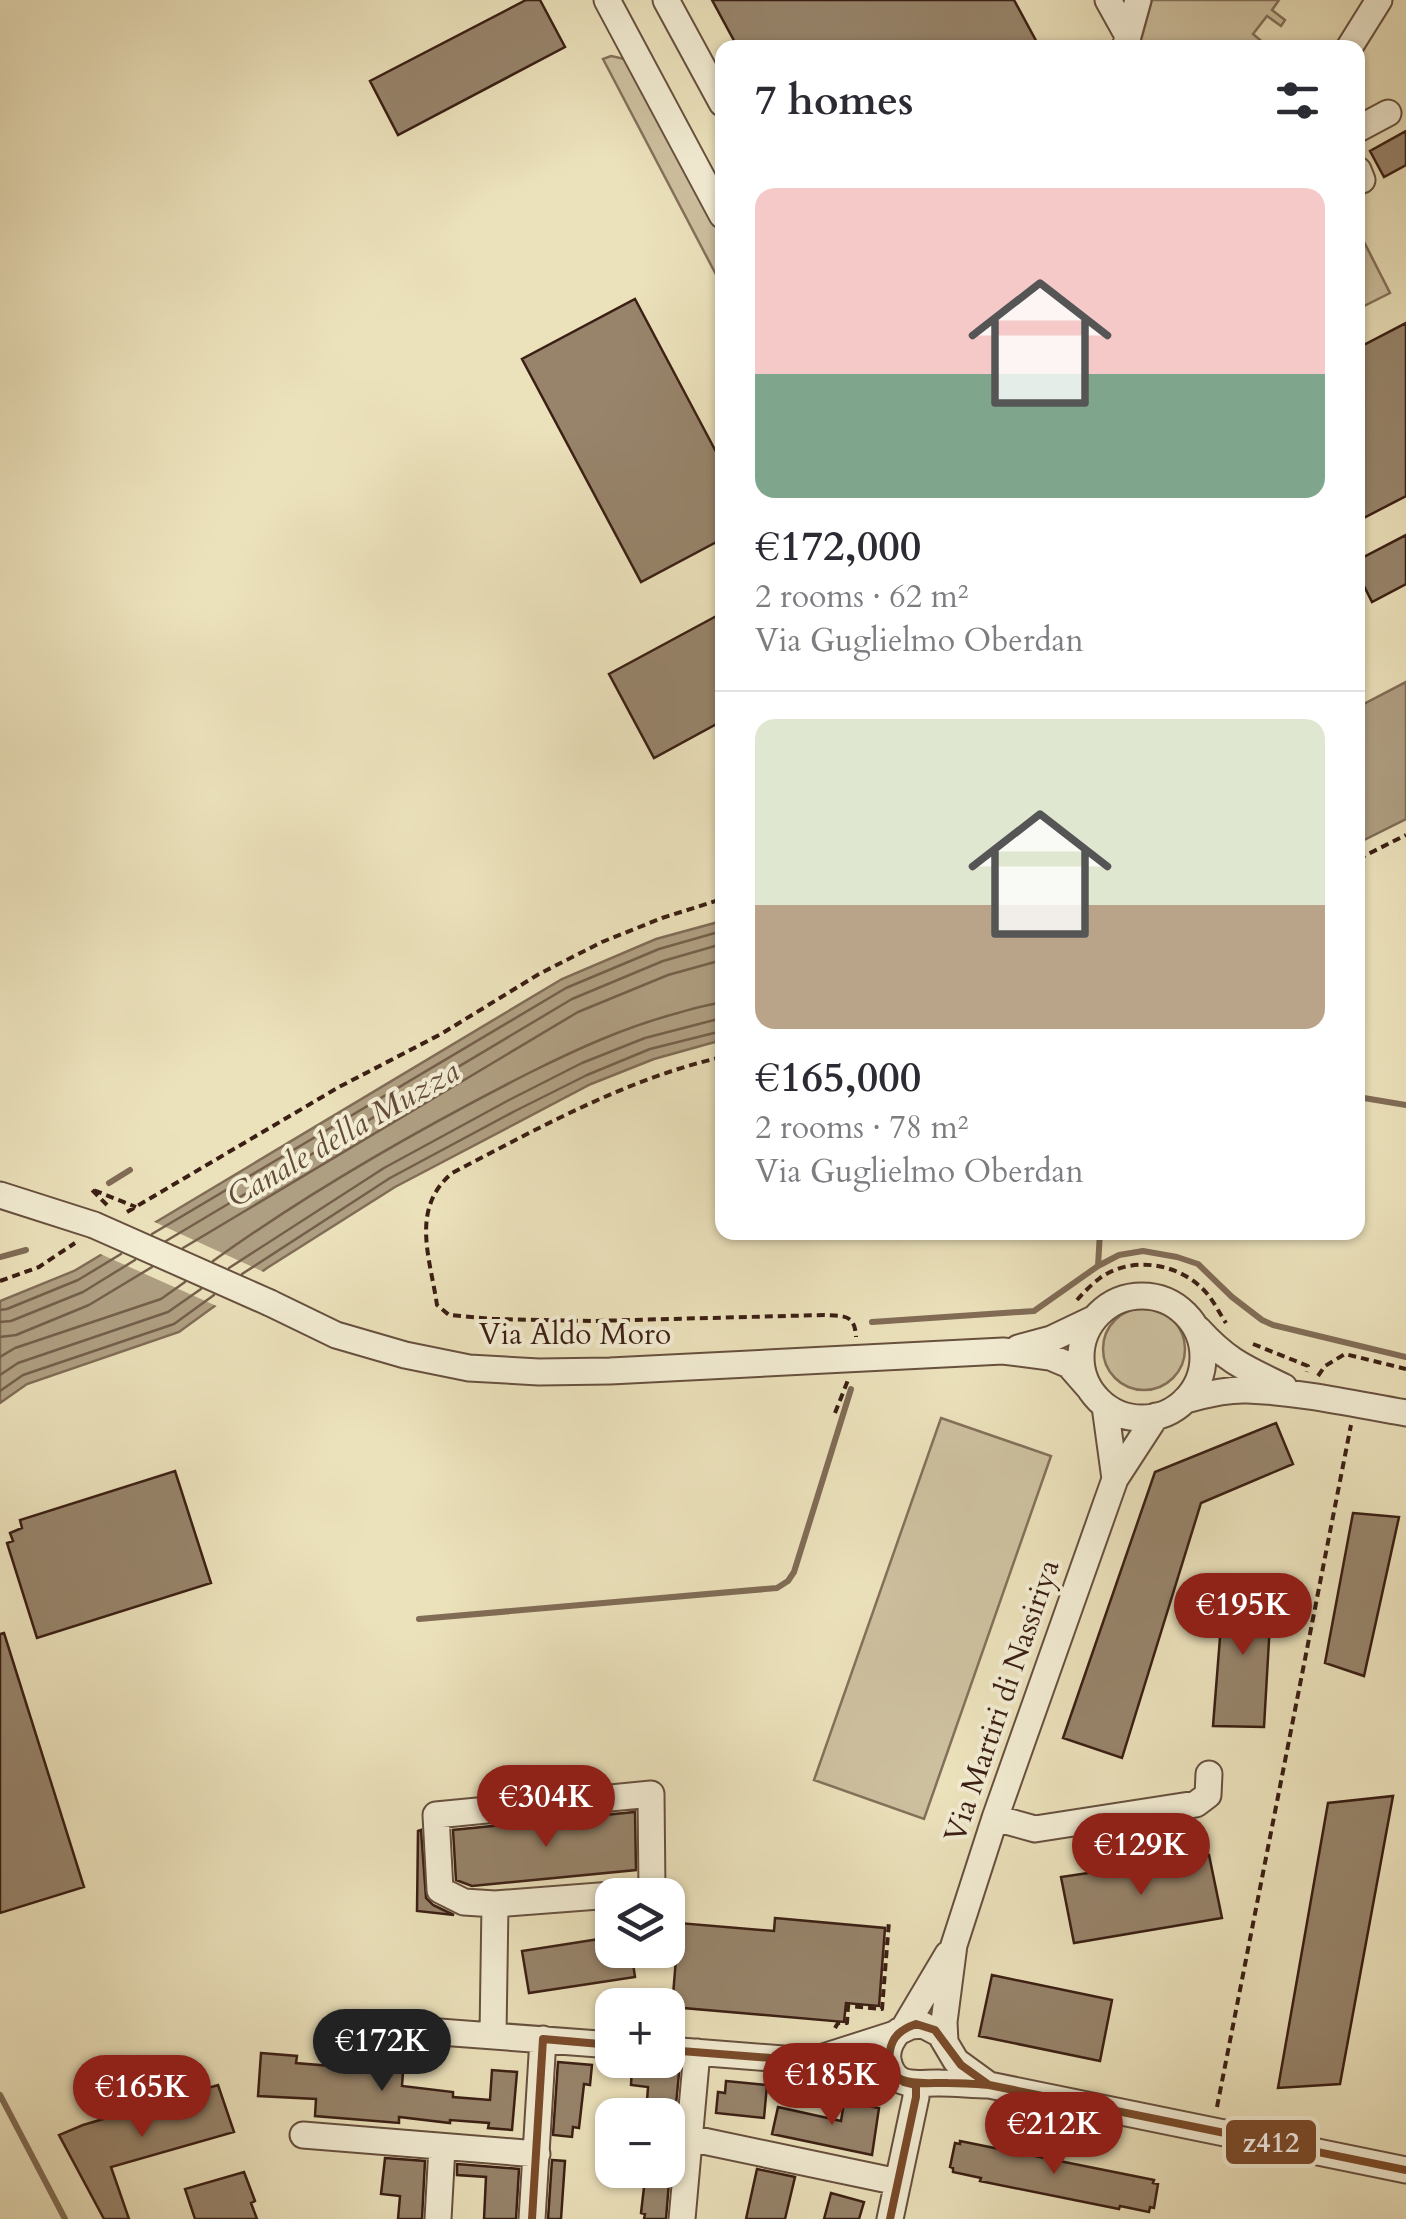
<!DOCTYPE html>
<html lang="en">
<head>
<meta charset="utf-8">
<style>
  body { margin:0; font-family:Cardo,serif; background:#f2f2f3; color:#2b2b33; height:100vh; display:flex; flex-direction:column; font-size:38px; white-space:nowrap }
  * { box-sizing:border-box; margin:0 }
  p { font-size:32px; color:#7c7c81 }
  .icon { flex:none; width:55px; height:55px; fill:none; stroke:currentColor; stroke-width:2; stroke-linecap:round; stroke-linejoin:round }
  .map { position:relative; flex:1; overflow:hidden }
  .sheet { position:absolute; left:715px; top:40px; width:650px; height:1200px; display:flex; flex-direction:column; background:#fff; border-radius:20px; box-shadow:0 2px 8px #0004 }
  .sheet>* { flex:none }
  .fabs { position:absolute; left:595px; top:1878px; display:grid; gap:20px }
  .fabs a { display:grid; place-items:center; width:90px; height:90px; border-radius:20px; background:#fff; box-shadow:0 2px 8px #0004; font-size:50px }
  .price { position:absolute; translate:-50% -85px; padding:0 22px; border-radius:35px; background:#8f2418; color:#fff; font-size:32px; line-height:65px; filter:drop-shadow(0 2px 5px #0008) }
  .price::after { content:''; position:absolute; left:50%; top:60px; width:30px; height:22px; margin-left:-15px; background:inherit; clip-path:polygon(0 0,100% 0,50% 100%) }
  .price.on { background:#222; color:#fff }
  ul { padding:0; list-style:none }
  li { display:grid; align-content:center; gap:20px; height:530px; padding:0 40px }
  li+li { border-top:2px solid #e1e1e2 }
  li span { display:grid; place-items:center; height:310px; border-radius:20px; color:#555 }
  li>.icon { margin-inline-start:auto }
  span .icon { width:180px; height:180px; fill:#fffc; stroke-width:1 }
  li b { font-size:42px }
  h2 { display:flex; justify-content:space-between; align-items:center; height:120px; padding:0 40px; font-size:42px }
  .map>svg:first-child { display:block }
  .green { fill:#cdc09f; stroke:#84705a; stroke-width:2.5 }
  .water { fill:#af9f82; stroke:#816c56; stroke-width:2.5 }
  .pier { fill:#ebe1bb }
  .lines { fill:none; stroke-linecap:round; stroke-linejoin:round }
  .shore { stroke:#755f4b; stroke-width:2.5 }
  .stream { stroke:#816c56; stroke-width:6 }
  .building { fill:#97846b; stroke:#3b1f14; stroke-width:2.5 }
  .minor-casing { stroke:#67503e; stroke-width:29 }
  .path { stroke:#3b1f14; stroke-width:4; stroke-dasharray:8 5; stroke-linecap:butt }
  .minor { stroke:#f2ecd3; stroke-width:25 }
  .minor-bridge-casing { stroke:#67503e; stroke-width:29; stroke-linecap:butt }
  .minor-bridge { stroke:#f2ecd3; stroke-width:25 }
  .bus-1-casing { stroke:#f2ecd3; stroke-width:15 }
  .bus-1 { stroke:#7a4b2a; stroke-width:8 }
  .labels { text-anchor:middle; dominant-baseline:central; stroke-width:8; stroke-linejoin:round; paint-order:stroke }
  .street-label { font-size:30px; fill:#3b1f14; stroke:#f2ecd3 }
  .water-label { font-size:32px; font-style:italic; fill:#644c3a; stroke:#f2ecd3 }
  .line-badge { stroke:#f2ecd3; stroke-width:4 }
  .badge-label { font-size:28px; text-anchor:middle; font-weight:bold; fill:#fff }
</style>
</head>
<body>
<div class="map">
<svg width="1406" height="2219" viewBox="0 0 1406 2219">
  <rect width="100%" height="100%" fill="#ebe1bb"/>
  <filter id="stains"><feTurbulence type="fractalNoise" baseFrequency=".002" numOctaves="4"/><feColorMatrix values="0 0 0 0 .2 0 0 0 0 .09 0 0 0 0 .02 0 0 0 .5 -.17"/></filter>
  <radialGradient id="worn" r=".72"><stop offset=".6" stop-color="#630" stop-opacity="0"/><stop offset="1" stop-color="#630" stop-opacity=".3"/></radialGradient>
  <path class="green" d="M1152,0h127l-7,10 13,10 -4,6 -14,-10 -14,18 13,11 -2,2h-7l-9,-6 -7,6h-102z
    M611,56l14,3 21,28 76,145v54l-119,-227z
    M1358,230l32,63 -32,16z
    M1103 1349a41 41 0 1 1 82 0a41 41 0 1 1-82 0Z
    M941,1418l110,38 -127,363 -110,-39z"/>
  <path class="water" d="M1406,682v137l-48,24v-136z
    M722,921v119l-68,19 -63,25 -196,103 -128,81 -88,64 -152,52 -27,19v-102l74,-30 488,-292 94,-40z"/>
  <path class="pier" d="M148,1219l120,55 -47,34 -125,-56z"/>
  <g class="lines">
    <path class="shore" d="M152,1234l414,-246 93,-39 63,-18
      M166,1241l406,-242 91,-38 59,-17
      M183,1248l395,-236 90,-37 54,-15
      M213,1261c100,-72 206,-132 316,-188 48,-24 96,-46 149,-60 14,-4 29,-9 44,-10
      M229,1268l155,-100 125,-68 73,-37 63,-25 77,-20
      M242,1274l148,-96 125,-67 72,-36 63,-26 72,-18
      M0,1310l7,-1 71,-29 43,-26
      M0,1322l11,-1 72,-29 52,-32
      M0,1337l16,-2 73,-30 63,-38
      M0,1357l15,-9 146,-49 24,-17
      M0,1375l18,-12 150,-51 33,-23
      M0,1391l23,-16 151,-51 40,-29"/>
    <path class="stream" d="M1358,1097l48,8
      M109,1183l21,-13
      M0,1257l26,-7
      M1098,1266l21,-11 24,-4 34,6 21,7 34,33 30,23 11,5 133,32
      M872,1322l162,-11 64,-45 2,-34
      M419,1619l358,-31 11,-7 6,-9 57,-183
      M0,2095l65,124"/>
  </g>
  <path class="building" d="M526,0h14l25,47 -167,88 -28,-54z
    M712,0h302l26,48h-302z
    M1406,131v34l-22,12 -14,-26z
    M635,299l87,164v76l-81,43 -119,-223z
    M1406,323v173l-48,25v-173z
    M1406,535v49l-34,18 -14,-28v-14z
    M722,613v108l-68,37 -45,-84z
    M1276,1423l17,41 -92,39 -79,255 -59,-20 92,-266z
    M175,1471l36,112 -174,55 -30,-95 6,-2 -3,-8 12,-5 -2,-8z
    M1353,1513l46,4 -35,159 -39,-13z
    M1224,1587l48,1 -8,139 -51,-1z
    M4,1633l80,254 -84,26v-279z
    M1393,1796l-53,288 -62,4 50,-285z
    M635,1812l1,58 -164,16 -16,-6 -3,-50z
    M421,1830l5,68 7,7 21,10 -37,-4 1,-80z
    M1209,1855l13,63 -148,25 -13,-66z
    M775,1918l110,10 -6,78 -33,-3 -2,19 -172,-15 7,-84 95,8z
    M612,1937v13h19l4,27 -106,16 -7,-42z
    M992,1975l120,25 -12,61 -121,-25z
    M261,2053l36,3 -1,7 107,9 -1,14 51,6v5l37,3 2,-30 25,2 -5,58 -24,-2 1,-5 -39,-3v3l-51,-6v6l-84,-7 1,-17 -58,-3z
    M558,2062l34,3 -2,20 -6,-1 -5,44 -6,-1 -1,10 -19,-2z
    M632,2068l47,5 -4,42h-29l2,-28 -17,-2z
    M726,2081l41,4 -3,33 -48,-5 2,-21 7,1z
    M218,2085l16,47 -123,35 18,52h-25l-45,-84 24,-10z
    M844,2102l35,6 -7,47 -100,-21 6,-27 63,14z
    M960,2141l194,39 -1,3 5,1 -4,24 -4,-1 -1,5 -29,-6 -1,3 -139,-28 1,-3 -28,-6v-4l-3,-1 5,-24 5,1z
    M385,2158l40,3 -3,58h-24l2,-23 -19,-2z
    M552,2160l13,1 -4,58h-13z
    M457,2164l62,5 -3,50h-32l2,-42 -29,-2z
    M757,2169l38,8 -10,42h-39z
    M646,2170h24l-4,49h-22l1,-5 -4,-1z
    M244,2172l11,29 -4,2 6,16h-62l-10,-30z
    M831,2193l33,9 -5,17h-35z"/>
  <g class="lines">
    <defs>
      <path id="minor" d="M607,0l115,215
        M666,0l56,103
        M1108,0l20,36 -3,12
        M1128,36l10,-36
        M1349,48l30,-48
        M1358,129l30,-16
        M1358,170l4,10
        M0,1195l94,30
        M1081 1357a61 61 0 1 1 122 0a61 61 0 1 1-122 0Z
        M270,1303l66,32 69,20 64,13 70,4 71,-1 393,-20 47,6 19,8 21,24
        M1198,1329c30,33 47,39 86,58
        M1018,1348l33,-9 42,-20
        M1185,1400c21,-5 42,-11 63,-10 53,2 106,14 158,23
        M1105,1406l10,73
        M995,1818l40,11 161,-25 12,-9 1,-21
        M612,1895l-117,9 -31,-2 -24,-12 -4,-75 215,-21 1,98 -36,3
        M904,2028l44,-74
        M413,2030l199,15
        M899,2031c-7,8 -13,17 -11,29 6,31 30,22 52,23 17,0 33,2 49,2l417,85
        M493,2035l2,-131
        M945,2042l-1,-20 10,-77 41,-127 120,-339 41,-63
        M668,2050l141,11 84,12
        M817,2059l75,-24 19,-9 12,-1 17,9 16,27 33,24
        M303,2135l234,19
        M689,2138l209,44
        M438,2219l4,-72
        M532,2219l11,-180
        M682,2219l15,-167
        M890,2219l26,-122v-12"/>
    </defs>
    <use href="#minor" class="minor-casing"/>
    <path class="path" d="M1358,859l48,-24
      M722,1057c-96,22 -183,71 -270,116 -42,36 -22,84 -15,132l12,10 45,4 99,2 231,-6c20,1 31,-1 32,22
      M107,1205l-16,-16 45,18
      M127,1212l212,-125 102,-53 98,-60 63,-32 60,-24 60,-19
      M0,1281l39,-14 36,-24
      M1077,1300c7,-8 15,-16 23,-22 34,-24 84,-14 109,18 6,8 11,18 17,27
      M1253,1344l55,22 -1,6
      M1318,1376l7,-10 20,-12 61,15
      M835,1413l13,-33
      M835,2028l3,-5h9l1,-17 34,3 7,-88
      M1217,2107l134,-682"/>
    <use href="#minor" class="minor"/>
    <defs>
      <path id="minor-bridge" d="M94,1225l176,78"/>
    </defs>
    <use href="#minor-bridge" class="minor-bridge-casing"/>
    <use href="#minor-bridge" class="minor-bridge"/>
    <defs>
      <path id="bus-1" d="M916,2024l19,6 26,35 28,20c-13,-1 -27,-2 -41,-2 -23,-1 -65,8 -58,-32 2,-15 12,-22 26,-27z
        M668,2050l141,11 40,7 41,3 14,11 12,3
        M989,2085l417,85
        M532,2219l11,-180 69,6
        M890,2219l26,-122v-12"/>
    </defs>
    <use href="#bus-1" class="bus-1-casing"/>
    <use href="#bus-1" class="bus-1"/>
  </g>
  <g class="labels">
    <g class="street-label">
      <text x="575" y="1334">Via Aldo Moro</text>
      <text transform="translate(1002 1701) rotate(-71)">Via Martiri di Nassiriya</text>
    </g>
    <g class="water-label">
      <text transform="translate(343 1134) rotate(-30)">Canale della Muzza</text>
    </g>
  </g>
  <rect class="line-badge" x="1224" y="2118" width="94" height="48" rx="10" fill="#7a4b2a"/>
  <g class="badge-label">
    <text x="1271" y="2152">z412</text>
  </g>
  <rect width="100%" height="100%" filter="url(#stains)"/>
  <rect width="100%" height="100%" fill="url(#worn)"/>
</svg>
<div class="fabs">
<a><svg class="icon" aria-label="layers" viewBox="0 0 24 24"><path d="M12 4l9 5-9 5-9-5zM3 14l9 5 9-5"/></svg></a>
<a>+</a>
<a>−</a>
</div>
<b class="price" style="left:1243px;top:1658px">€195K</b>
<b class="price" style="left:546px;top:1850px">€304K</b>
<b class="price" style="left:1141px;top:1898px">€129K</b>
<b class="price on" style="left:382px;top:2094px">€172K</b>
<b class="price" style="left:832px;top:2128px">€185K</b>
<b class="price" style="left:142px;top:2140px">€165K</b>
<b class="price" style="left:1054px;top:2177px">€212K</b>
<section class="sheet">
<h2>7 homes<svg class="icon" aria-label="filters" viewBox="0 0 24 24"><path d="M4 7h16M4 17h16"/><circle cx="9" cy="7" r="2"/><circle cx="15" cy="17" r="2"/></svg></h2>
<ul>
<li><span style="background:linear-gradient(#f6c9c9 60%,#7fa58c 0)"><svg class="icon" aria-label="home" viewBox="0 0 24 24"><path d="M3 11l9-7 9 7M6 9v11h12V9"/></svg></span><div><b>€172,000</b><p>2 rooms · 62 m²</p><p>Via Guglielmo Oberdan</p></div></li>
<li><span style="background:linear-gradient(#dfe7d0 60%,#b9a48a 0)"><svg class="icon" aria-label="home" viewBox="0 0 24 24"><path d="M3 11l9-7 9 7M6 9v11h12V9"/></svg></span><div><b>€165,000</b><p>2 rooms · 78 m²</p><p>Via Guglielmo Oberdan</p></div></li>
</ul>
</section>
</div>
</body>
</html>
